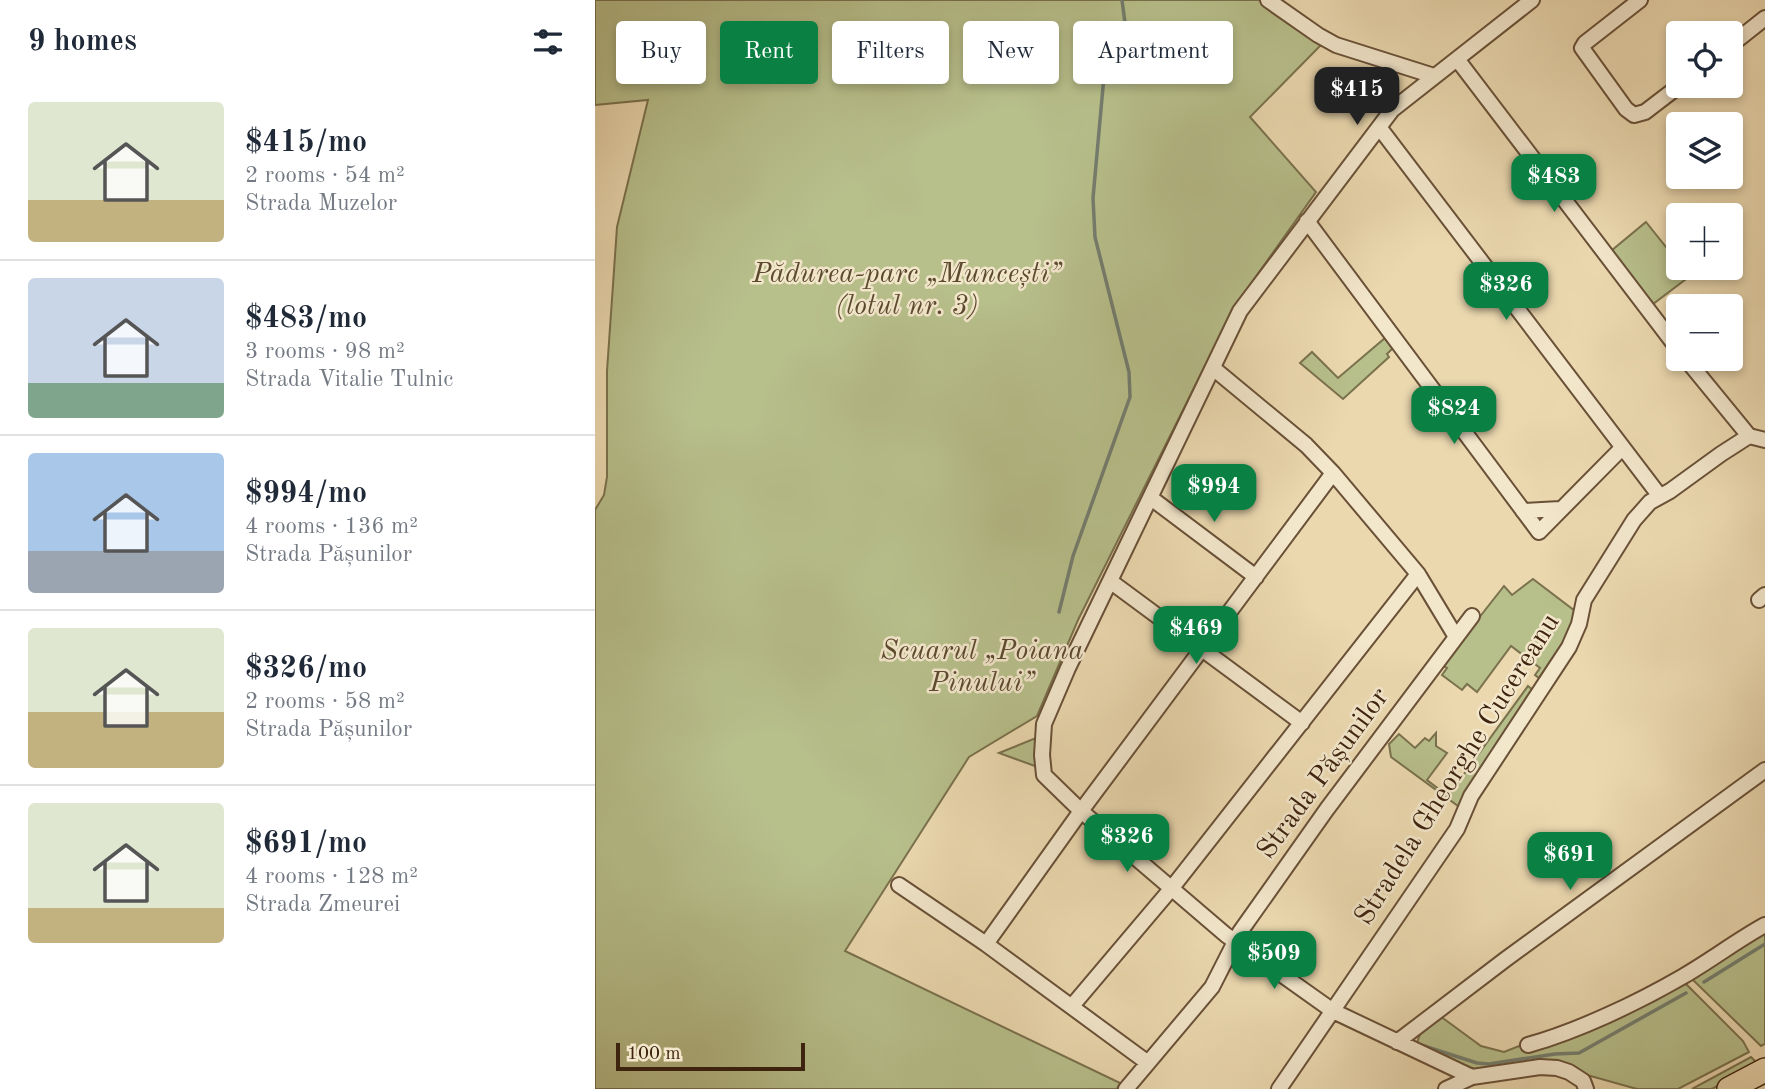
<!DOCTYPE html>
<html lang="en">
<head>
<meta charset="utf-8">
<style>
  body { margin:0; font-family:"Old Standard TT",serif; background:#f2f2f3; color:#1f2937; height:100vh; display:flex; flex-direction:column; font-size:26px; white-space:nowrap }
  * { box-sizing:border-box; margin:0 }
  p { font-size:23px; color:#747a83 }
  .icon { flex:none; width:38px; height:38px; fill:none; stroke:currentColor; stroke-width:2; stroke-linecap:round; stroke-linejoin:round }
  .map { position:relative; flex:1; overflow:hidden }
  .side { display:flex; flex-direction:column; background:#fff; width:595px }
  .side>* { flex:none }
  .top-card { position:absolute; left:21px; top:21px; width:665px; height:63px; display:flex; gap:14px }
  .tools { position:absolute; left:1071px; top:21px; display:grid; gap:14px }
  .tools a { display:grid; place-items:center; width:77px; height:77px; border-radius:7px; background:#fff; box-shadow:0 4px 10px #0003; font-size:35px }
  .scale { position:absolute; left:21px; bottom:18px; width:189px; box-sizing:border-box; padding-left:7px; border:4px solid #3e230f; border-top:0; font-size:19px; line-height:24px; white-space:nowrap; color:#3e230f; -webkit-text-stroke:5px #f2e6cb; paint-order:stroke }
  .price { position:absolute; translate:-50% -60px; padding:0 16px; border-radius:14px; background:#0b8043; color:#fff; font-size:23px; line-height:46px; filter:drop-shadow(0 2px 4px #0008) }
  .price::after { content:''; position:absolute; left:50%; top:42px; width:21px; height:16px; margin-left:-10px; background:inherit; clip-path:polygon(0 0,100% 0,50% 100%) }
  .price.selected { background:#222; color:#fff }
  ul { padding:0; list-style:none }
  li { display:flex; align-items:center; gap:21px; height:175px; padding:0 28px }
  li+li { border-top:2px solid #e0e1e3 }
  li span { display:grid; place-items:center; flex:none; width:196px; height:140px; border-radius:7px; color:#555 }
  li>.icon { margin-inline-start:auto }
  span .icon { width:84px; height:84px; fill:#fffc; stroke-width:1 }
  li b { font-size:30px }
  h2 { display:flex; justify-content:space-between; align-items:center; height:84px; padding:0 28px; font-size:30px }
  .tag { padding:0 24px; border-radius:7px; background:#fff; box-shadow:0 4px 10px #0003; font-size:24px; line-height:63px }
  .tag.selected { background:#0b8043; color:#fff }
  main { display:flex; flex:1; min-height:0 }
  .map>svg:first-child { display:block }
  .green { fill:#b7bf8b; stroke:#7a714d; stroke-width:2 }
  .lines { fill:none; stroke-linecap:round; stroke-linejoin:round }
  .stream { stroke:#747d6e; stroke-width:3.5 }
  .minor-casing { stroke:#695037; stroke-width:18 }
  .primary-casing { stroke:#3e230f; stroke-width:26 }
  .minor { stroke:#f2e6cb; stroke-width:14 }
  .primary { stroke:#ebd8af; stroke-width:23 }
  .labels { text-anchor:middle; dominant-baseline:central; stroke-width:5; stroke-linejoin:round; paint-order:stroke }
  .park-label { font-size:28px; font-style:italic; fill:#5c4a2e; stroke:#f2e6cb }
  .street-label { font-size:28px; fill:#3e230f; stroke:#f2e6cb }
</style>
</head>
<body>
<main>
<section class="side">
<h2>9 homes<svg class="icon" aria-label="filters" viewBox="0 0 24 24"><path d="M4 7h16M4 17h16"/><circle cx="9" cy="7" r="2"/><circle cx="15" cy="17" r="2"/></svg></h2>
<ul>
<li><span style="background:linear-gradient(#dfe7d0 70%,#c2b280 0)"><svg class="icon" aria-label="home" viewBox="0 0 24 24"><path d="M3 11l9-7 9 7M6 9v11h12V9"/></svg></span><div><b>$415/mo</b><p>2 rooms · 54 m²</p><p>Strada Muzelor</p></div></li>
<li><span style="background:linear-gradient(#c9d6e8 75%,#7fa58c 0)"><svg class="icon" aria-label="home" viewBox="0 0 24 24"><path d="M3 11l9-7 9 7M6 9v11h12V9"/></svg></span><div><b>$483/mo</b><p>3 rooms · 98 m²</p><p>Strada Vitalie Tulnic</p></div></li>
<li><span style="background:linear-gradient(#a9c7e8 70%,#9aa5b1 0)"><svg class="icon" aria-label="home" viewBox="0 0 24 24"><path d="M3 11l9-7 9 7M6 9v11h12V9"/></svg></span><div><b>$994/mo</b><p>4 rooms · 136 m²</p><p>Strada Pășunilor</p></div></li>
<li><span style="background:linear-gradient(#dfe7d0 60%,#c2b280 0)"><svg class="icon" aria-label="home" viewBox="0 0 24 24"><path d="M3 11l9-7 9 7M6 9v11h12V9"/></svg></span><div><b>$326/mo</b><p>2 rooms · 58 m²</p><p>Strada Pășunilor</p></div></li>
<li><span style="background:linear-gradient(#dfe7d0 75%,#c2b280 0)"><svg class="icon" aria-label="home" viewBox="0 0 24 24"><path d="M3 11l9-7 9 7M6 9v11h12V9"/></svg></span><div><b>$691/mo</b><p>4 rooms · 128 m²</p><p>Strada Zmeurei</p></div></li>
</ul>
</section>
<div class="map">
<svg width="1170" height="1089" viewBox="0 0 1170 1089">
  <rect width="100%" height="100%" fill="#ebd8af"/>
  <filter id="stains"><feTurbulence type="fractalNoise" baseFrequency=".00286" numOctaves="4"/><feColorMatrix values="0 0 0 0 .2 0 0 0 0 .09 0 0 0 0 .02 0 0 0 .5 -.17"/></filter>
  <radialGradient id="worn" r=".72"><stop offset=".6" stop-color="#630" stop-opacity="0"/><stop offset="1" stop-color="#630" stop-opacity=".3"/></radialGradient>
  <path class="green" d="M0,0h664l57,42 6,2 -72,73 66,75 -81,114 -157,314 -41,96 -68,41 -124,194 275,132 -3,6h-522v-579l9,-15 3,-18v-106l10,-144 31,-127 -53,5z
    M1051,222l32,40v6h5l7,8 -37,28 -42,-53z
    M790,338l8,10 -6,6 2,3 -46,42 -43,-36 12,-11 26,26z
    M938,579l42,32 -5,21 -31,46 -4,-3 5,-7 -29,-22 -34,46 -10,-8 -5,6 -20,-15 5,-7 -5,-3 62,-79 8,9z
    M933,686l6,5 -76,115 -67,-49 -2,-13 10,-10 16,14 10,-10 4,3 7,-8v13l11,7 -20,27 21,16z
    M441,738l-1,28 -36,-13z
    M1170,932v112l-4,2 -68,-66 2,-7z
    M1085,983l6,1 57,57 6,11 -71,37h-41l-50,-14 -117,-4 -49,-20 -4,-8 3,-9 20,-18 41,30 23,6z
    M1156,1057l7,7 -46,25h-20z"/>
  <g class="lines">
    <path class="stream" d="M464,612l14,-56 57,-159 -1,-25 -34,-135 -2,-39 11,-122 11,-35 10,-18 -3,-23
      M1109,982l61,-38
      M826,1045l56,18 12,1 66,-10 24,-1 107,-60"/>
    <defs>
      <path id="minor" d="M673,0l50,35 18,10 98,31
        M937,0l-140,110 -152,201 -172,357 -24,56 -2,31 2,20 37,36 145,124 107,76 139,66 68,-10 17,1 12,4 14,9 3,8
        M1045,0l-55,43 -3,5 44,61 8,6 11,-3 34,-26
        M1136,45l34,-27
        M862,59l221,290
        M784,127l280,368
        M712,221l232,311 83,-84
        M1091,359l63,77
        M618,368l93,77 27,28 85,101 38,63
        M1154,436l16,4
        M556,498l105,79
        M928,511l37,-2
        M515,581l192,142
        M1164,600l6,-5
        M304,885l87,59 162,119
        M391,944l95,-133 252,-338
        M477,1006l99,-117 247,-315
        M802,1042l109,-83 259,-189
        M933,1045c50,-14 109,-42 154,-68 28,-16 54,-36 83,-52
        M531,1089l86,-102 28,-55 87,-123 145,-193
        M684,1089l178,-260 14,-33 98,-149 10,-23 5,-24 50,-80 16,-18 20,-11 51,-37 28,-18
        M851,1089l26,-12"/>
      <path id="primary" d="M1134,1089l36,-19"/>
    </defs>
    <use href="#minor" class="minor-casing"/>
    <use href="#primary" class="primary-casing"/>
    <use href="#minor" class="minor"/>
    <use href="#primary" class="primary"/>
  </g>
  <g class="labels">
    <g class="park-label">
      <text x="312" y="275">Pădurea-parc „Muncești”<tspan x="312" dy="32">(lotul nr. 3)</tspan></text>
      <text x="387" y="652">Scuarul „Poiana<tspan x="387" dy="32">Pinului”</tspan></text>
    </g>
    <g class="street-label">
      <text transform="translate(863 770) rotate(-58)">Stradela Gheorghe Cucereanu</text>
      <text transform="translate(729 774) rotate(-54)">Strada Pășunilor</text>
    </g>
  </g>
  <rect width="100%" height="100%" filter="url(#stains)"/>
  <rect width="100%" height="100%" fill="url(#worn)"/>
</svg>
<div class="tools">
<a><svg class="icon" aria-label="locate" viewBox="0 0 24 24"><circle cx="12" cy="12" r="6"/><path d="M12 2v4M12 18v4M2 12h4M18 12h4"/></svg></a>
<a><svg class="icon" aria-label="layers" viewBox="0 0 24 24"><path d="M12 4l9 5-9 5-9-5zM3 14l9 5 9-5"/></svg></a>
<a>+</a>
<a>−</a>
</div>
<div class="scale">100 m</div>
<b class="price selected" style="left:762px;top:127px">$415</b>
<b class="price" style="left:959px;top:214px">$483</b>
<b class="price" style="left:911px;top:322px">$326</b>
<b class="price" style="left:859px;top:446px">$824</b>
<b class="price" style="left:619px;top:524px">$994</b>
<b class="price" style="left:601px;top:666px">$469</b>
<b class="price" style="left:532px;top:874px">$326</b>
<b class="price" style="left:975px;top:892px">$691</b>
<b class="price" style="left:679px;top:991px">$509</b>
<div class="top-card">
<a class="tag">Buy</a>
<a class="tag selected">Rent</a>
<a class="tag">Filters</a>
<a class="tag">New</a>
<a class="tag">Apartment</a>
</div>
</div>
</main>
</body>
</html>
